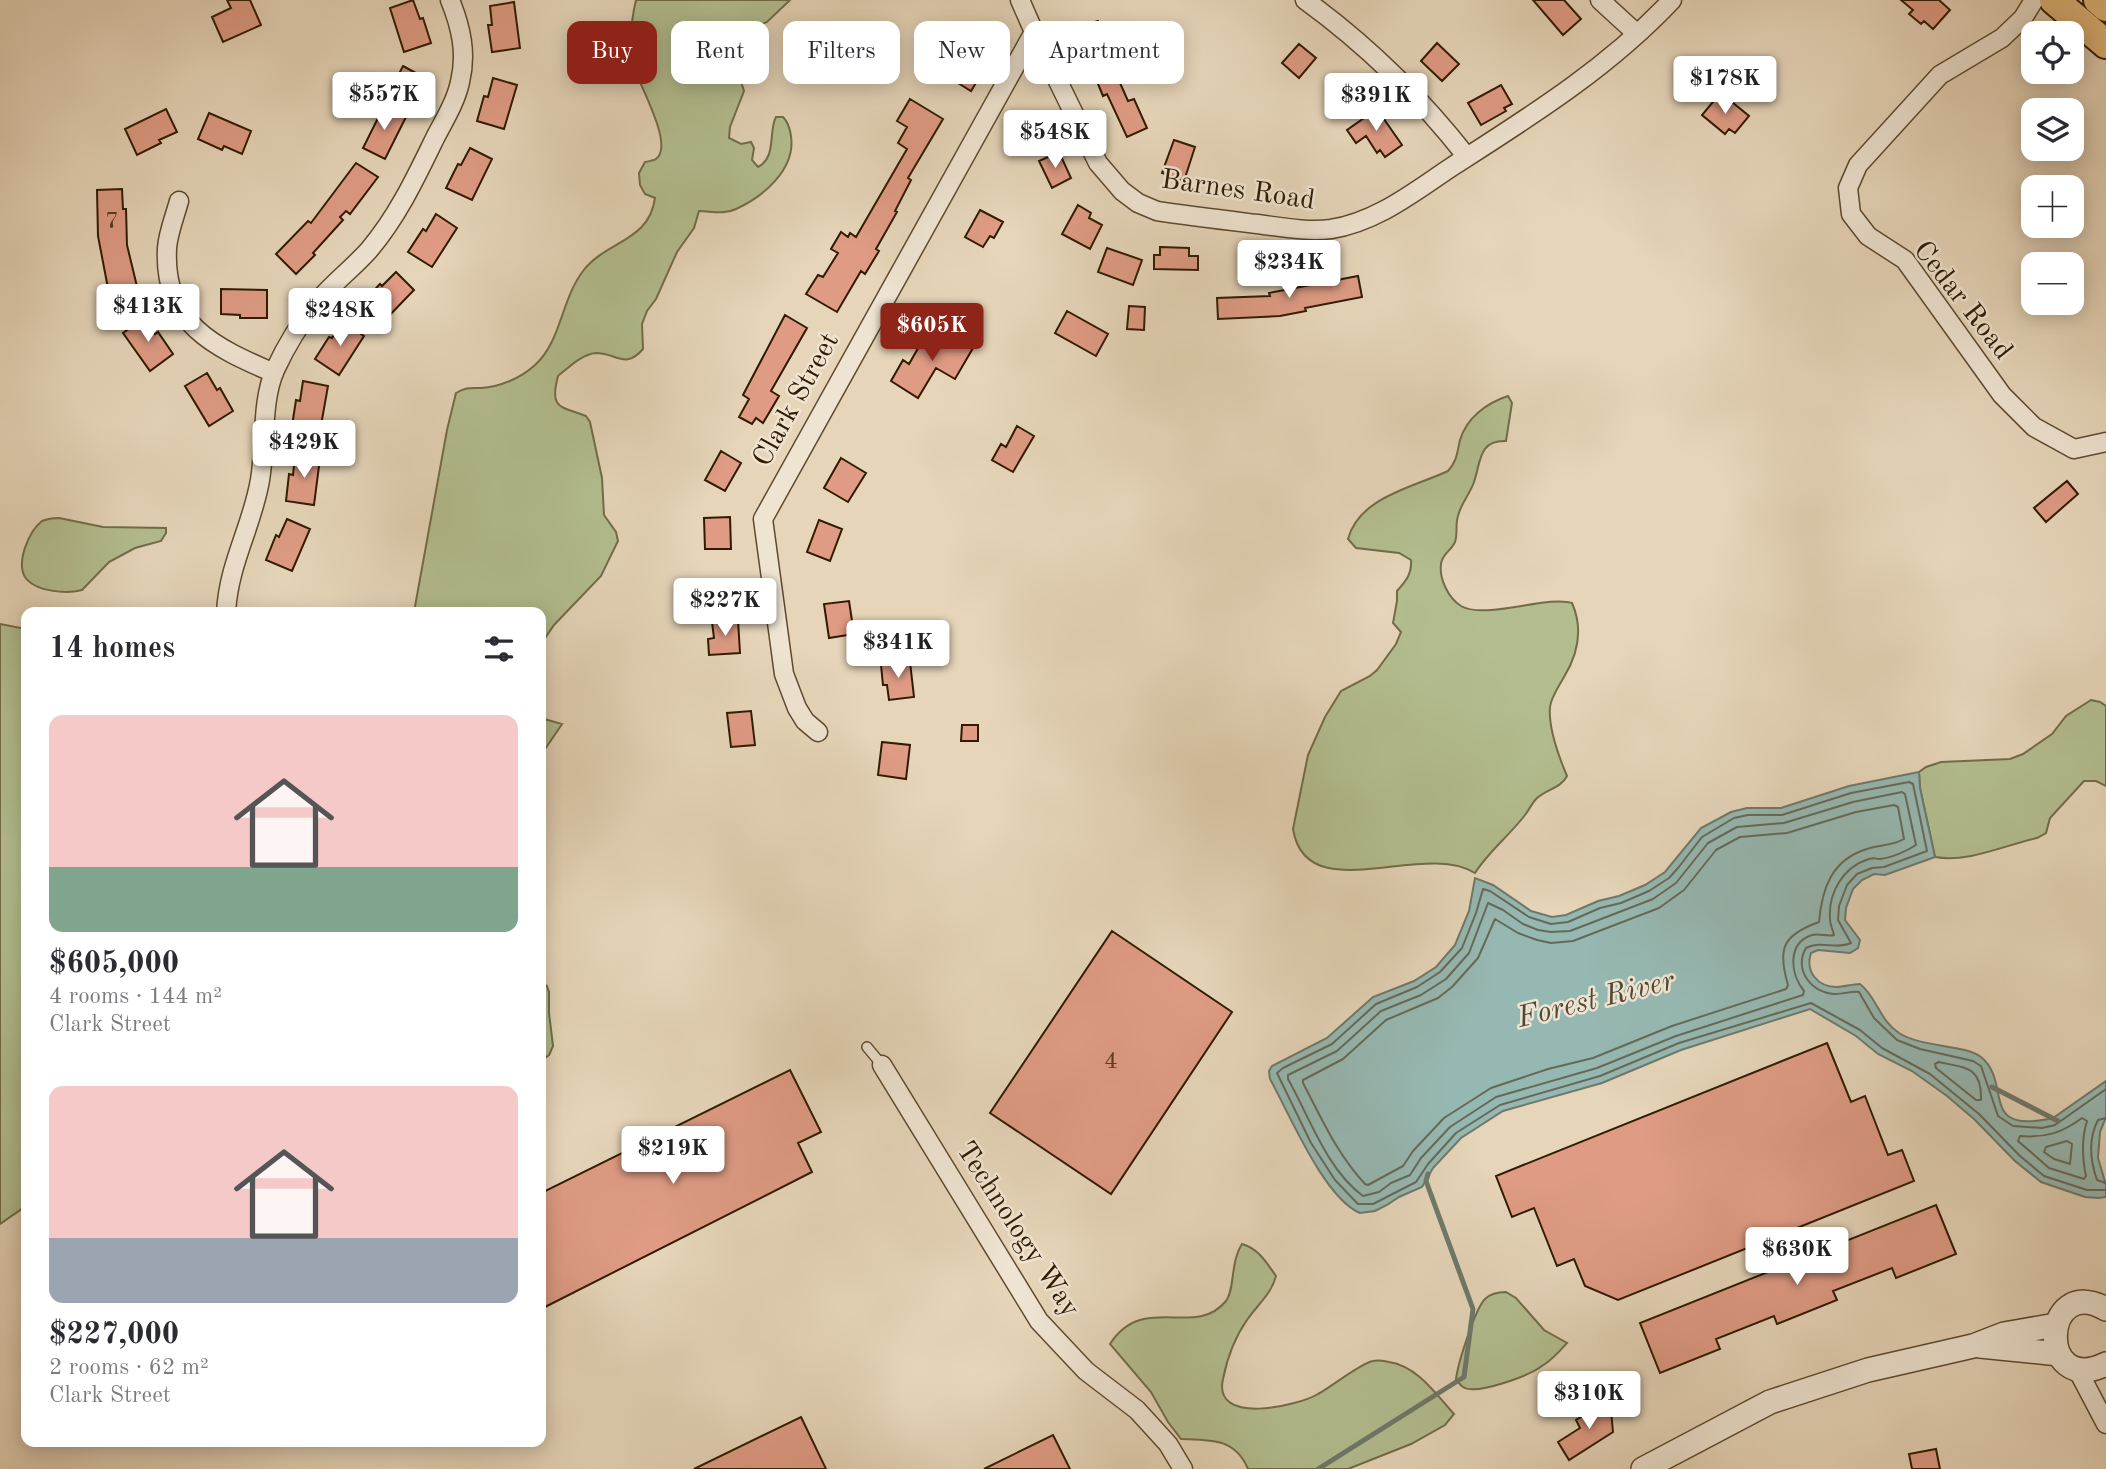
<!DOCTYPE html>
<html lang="en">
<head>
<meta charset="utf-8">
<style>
  body { margin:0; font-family:"Old Standard TT",serif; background:#f7f7f7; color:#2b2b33; height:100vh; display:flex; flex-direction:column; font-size:26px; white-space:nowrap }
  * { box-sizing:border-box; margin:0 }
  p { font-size:23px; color:#7c7c81 }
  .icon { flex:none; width:38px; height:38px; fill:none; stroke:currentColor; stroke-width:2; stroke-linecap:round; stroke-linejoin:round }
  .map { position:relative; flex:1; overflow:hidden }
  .panel { position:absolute; left:21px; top:607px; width:525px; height:840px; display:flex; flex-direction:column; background:#fff; border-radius:14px; box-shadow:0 4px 18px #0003 }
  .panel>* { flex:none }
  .guide { position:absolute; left:567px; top:21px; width:665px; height:63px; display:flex; gap:14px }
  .controls { position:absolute; left:2021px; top:21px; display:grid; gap:14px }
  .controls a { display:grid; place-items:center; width:63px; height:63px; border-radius:14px; background:#fff; box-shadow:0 4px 18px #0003; font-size:35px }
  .price { position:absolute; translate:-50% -60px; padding:0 16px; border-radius:7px; background:#fff; color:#222; font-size:23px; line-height:46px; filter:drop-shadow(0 2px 4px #0008) }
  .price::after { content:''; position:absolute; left:50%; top:42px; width:21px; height:16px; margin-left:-10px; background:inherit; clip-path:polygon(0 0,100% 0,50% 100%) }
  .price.current { background:#8f2418; color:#fff }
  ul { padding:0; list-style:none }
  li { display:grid; align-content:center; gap:14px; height:371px; padding:0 28px }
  li span { display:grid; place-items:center; height:217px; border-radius:14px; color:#555 }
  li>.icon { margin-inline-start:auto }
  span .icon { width:126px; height:126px; fill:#fffc; stroke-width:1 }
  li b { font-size:30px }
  h2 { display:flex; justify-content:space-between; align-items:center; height:84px; padding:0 28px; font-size:30px }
  .pill { padding:0 24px; border-radius:14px; background:#fff; box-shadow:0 4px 18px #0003; font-size:24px; line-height:63px }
  .pill.current { background:#8f2418; color:#fff }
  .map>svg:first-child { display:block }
  .green { fill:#b3be90; stroke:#726c48; stroke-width:2 }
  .water { fill:#96b8b2; stroke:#6e796b; stroke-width:2 }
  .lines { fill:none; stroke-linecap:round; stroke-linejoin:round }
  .shore { stroke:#646a59; stroke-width:2 }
  .stream { stroke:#6e796b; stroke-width:5 }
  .building { fill:#df9b84; stroke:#311b00; stroke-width:2 }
  .service-casing { stroke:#5e4a2e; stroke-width:12 }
  .minor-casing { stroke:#5e4a2e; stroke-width:21 }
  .tertiary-casing { stroke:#5e4a2e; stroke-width:26 }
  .primary-casing { stroke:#311b00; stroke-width:32 }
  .service { stroke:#efe4d2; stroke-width:9 }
  .minor { stroke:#efe4d2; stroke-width:18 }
  .tertiary { stroke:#efe4d2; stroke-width:23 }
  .primary { stroke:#e3ba7c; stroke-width:28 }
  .labels { text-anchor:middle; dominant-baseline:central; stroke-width:5; stroke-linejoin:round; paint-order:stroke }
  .number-label { font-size:24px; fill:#5c3b21 }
  .street-label { font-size:28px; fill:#311b00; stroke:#efe4d2 }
  .water-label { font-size:30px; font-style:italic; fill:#4f4a35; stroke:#efe4d2 }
</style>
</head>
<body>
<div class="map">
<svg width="2106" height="1469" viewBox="0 0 2106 1469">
  <rect width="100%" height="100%" fill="#e6d5b9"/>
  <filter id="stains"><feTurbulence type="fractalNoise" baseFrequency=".00286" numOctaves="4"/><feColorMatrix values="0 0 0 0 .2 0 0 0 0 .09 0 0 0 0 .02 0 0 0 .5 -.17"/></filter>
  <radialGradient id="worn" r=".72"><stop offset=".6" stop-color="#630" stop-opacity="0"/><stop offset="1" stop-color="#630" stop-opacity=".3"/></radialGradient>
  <path class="green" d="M636,0h154l-23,22 -23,10 -10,16 2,18 8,25 -14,36 -1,11 12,6 10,-2 3,6 -2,12 6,7c19,-10 10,-35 18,-50h7c5,5 7,12 8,19 5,33 -28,61 -55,73 -12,6 -25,2 -37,2l-5,17 -17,24 -21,47 -9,12 -5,13 1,25c-18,21 -26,4 -47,4 -14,1 -28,15 -38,23 -9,34 3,30 28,40l4,6 12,56 2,37 12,17 2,9 -17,35 -47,49 -13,19v-32h-127l33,-182 9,-37c10,-6 14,-5 25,-5 19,-1 40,-10 54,-23 26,-23 26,-65 48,-94 24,-31 66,-29 72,-73l-10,-4 -5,-9 -1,-12 6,-11c1,0 10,-2 11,-3 19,-14 -18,-75 -22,-93 -5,-21 -3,-45 2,-66z
    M1508,396l4,7 -6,38c-28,-1 -25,21 -32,41 -4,12 -13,21 -16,34 -3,8 0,18 -3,26 -4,9 -13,12 -14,22 -2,14 7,34 20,42 24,14 87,-11 111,-3 11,25 6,51 -8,74 -5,9 -13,20 -14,30 -2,22 9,50 17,69 -6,12 -20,13 -30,22 -5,5 -8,12 -12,17 -16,21 -36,36 -50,58 -52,-33 -169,37 -182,-44l15,-74 17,-38 16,-26 29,-15 7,-6 19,-26 5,-12 -8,-9 4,-22v-10c9,-10 15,-17 14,-31l-12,-7 -43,-5 -8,-9c11,-42 66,-52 100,-68 9,-10 9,-18 12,-31 7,-23 27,-37 48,-44z
    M59,518l44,9 63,1v5l-5,8 -26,7 -26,14 -27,28c-15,4 -47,2 -57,-13 -9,-15 4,-46 17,-56 5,-2 12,-3 17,-3z
    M0,624l26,5v577l-26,18z
    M2091,700l9,2 6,4v80l-10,-5h-12l-34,37 -4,15 -9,5c-32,7 -69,25 -102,19l-15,-69 -1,-16 7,-5 15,-5 69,-3 13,-5 29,-20 14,-18z
    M541,718l21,6 -21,31z
    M541,982l6,4 2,6v21l4,33 -4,9 -8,6z
    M1242,1244c17,5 24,18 34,32 -5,19 -19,29 -29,44 -12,17 -20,39 -24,59 -11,47 75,27 95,15 13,-7 43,-31 55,-33 4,-1 11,0 16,1 28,4 47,32 65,52l-9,11 -34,19 -63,25h-100c-13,-31 -37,-29 -67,-30l-13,-17 -17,-30 -41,-48c33,-52 85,-5 116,-43 9,-12 4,-38 16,-57z
    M1506,1292l10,6 28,32 23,13c-8,9 -15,17 -25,23 -12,9 -66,30 -79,21 -3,-2 -5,-5 -7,-8 2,-16 19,-70 29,-80 6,-6 13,-7 21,-7z"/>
  <path class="water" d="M1919,772l1,16 15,69 -50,18 -11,-1 -12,6 -9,9 -7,19 -1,12 15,20 -2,8 -8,5 -32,-3 -7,3c-6,18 6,34 26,34 7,0 15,-3 23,-3 17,13 19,36 39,49 23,15 65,11 82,24 32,26 -4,78 72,61l53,-37v36l-6,15 -2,26 8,27v12l-8,1 -13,-1 -44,-15 -26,-21 -41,-42 -27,-23 -35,-25 -34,-17 -22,-18 -46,-27 -129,41 -79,33 -99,28 -42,27 -28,30 -11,19 -23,10 -12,8 -12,6 -15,2c-36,-15 -71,-100 -90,-134l-1,-8 3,-5 55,-28 46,-41 41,-16 22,-14 19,-22 14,-34 6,-33 18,7 38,26 21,6 14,-2 32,-14 21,-5 26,-11 20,-13 36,-44 30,-16 16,-4h34l68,-22z"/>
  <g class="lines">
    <path class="shore" d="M1902,792l3,2 11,51c-9,6 -25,13 -36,14 -7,0 -4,-2 -11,0 -26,8 -41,34 -39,60 0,6 3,11 4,16 -7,2 -14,-2 -22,0 -25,8 -22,39 -8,56l-1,4 -127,41 -79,32 -101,29 -46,30 -29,31 -11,17 -19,8 -12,9 -16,4c-36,-26 -54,-80 -75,-117v-4l49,-24 44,-40 40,-16 25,-16 23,-26 19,-50 15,7 20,14 15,6 13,2 19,-1 83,-32 23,-16 32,-40 29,-16 47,-4 69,-21z
      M1894,805l4,2 6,32c-12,7 -25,6 -37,10 -36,11 -45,40 -48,73 -36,13 -42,26 -31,63l-2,4 -114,37 -79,32 -45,11 -57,19 -47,30 -31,33 -10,15 -35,19 -3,-1c-28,-30 -43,-65 -62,-101v-3l40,-21 43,-39 52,-22 14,-11 26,-29 17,-39 23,14 19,7 14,3 22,-2 86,-33 25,-18 32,-40 24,-13 47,-4 69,-21z
      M1939,1062c26,6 43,4 42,38h-5l-40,-32 -1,-4z
      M2106,1089l-51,36 -13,3 -29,-2 -15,-10 -17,-50 -8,-5 -53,-12 -23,-9 -23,-22 -15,-26c-8,-1 -15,2 -23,2 -24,0 -43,-24 -30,-46 15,-8 31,2 45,-5l-13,-23 1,-14 8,-21 10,-11 15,-6 12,-1 43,-16 -14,-67 -4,-2 -58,11 -69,22h-34l-14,3 -32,19 -24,31 -9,10 -20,13 -28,12 -21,5 -32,14 -17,2 -22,-7 -39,-26 -7,-2 -7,24 -14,35 -22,24 -23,15 -41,17 -44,40 -49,24 -6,5 34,70 24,37 23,24h15l43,-22 12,-18 28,-31 44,-28 100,-29 79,-33 132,-40 49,27 22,18 48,26 49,40 41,42 24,20 43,14h19
      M2082,1118l5,3c-6,19 -5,36 -1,55l-2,3 -35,-11 -31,-27 2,-5c25,2 42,-3 62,-18z
      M2106,1118l-8,2c-10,19 -8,40 -1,60l9,3
      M2067,1141l5,3 -2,20 -16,-5 -10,-7 2,-5z"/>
    <path class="stream" d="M1992,1087l66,34
      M1318,1469l146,-92 9,-68 -47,-128 2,-7"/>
  </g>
  <path class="building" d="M227,0h23l11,25 -38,17 -11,-25 19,-9z
    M413,0l7,19 3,-1 8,25 -27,9 -14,-44z
    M1533,0h31l17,19 -18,16z
    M1901,0h38l11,10 -17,19 -9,-8 -3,3 -12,-10 4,-4z
    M514,2l6,46 -28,4 -4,-27h4l-2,-19z
    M1098,21l13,47 2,-1 15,34 6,-2 13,29 -20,9 -20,-43 -4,2 -14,-34 -5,2 -11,-36z
    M1437,43l22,21 -17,17 -21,-20z
    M1299,44l17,14 -17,20 -17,-15z
    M970,46l21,12 -20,33 -21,-13z
    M403,66l22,12 -12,24 -25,-7z
    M493,78l24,7 -13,44 -27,-8 7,-25 4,1z
    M1501,85l11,19 -8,4 2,3 -25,14 -13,-22z
    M1717,97l11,9 4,-4 17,14 -14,17 -6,-4 -4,5 -23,-19z
    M910,99l33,20 -35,59 3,2 -16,31 2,1 -21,37 3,2 -14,23 -4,-3 -24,41 -31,-18 12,-19 5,2 15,-24 -7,-4 10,-17 7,5 2,-4 6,4 51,-88 -9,-6 9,-16 -10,-6z
    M384,106l22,11 -21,42 -22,-11z
    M166,109l11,23 -18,8 2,3 -24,12 -12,-26z
    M1377,109l25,36 -17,12 -5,-7 -3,3 -11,-17 -10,7 -9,-13z
    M209,113l42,18 -9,23 -18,-8 -2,4 -24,-11z
    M1028,114l21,12 -16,26 -20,-11z
    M1174,140l21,7 -11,34 -22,-8z
    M470,148l22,11 -20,41 -26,-12 12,-24 3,1z
    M1059,152l12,26 -19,10 -13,-27z
    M356,163l22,14 -28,37 -4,-3 -6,6 3,3 -30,33 2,2 -19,19 -20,-20 32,-33 3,2z
    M122,189l1,20h3l1,36 13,54 -29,5 -13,-68 -1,-46z
    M1078,205l13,8 -2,5 13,7 -12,24 -28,-15z
    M980,210l23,12 -9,16 -4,-2 -7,11 -18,-10z
    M436,214l21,14 -25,39 -24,-15 15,-23 3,2z
    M1160,247l29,1v8h9v14l-44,-1v-14h6z
    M1107,248l35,12 -9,25 -35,-13z
    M396,272l18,18 -32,33 -20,-20 18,-19 2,2z
    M1358,276l4,21 -57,11 1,3 -26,5 -62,3 -1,-21 53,-2 -1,-3z
    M221,289l46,1v28h-27v-3l-19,-1z
    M1129,306l16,1 -1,23 -17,-1z
    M1067,311l41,23 -12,22 -41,-23z
    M785,315l22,13 -36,63 8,5 -16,27 -7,-5 -4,6 -13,-7 10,-18 -6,-4z
    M144,318l11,16 3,-2 15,22 -23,17 -27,-38z
    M343,322l21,14 -25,39 -24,-16 14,-22 3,1z
    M945,332l28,16 -18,31 -19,-11 -18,30 -27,-17 12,-21 6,4 16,-28 13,8z
    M207,373l10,17 3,-2 13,23 -24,15 -24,-40z
    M303,381l25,5 -8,45 -28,-5 4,-26 4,1z
    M1017,426l17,10 -21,36 -21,-12 9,-16 5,3z
    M721,451l20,12 -16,28 -20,-11z
    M295,455l25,3 -6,47 -28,-4 3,-27 4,1z
    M841,458l25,15 -18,29 -24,-14z
    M2067,481l11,13 -32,28 -12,-14z
    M730,517l1,32h-26l-1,-31z
    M287,519l23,10 -18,42 -26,-11 10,-25 3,2z
    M819,520l23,9 -12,32 -23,-9z
    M849,601l5,33 -25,4 -5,-34z
    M738,620l2,33 -31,2 -1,-16 6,-1 -2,-16z
    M910,662l4,35 -25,3 -2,-15h-4l-2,-20z
    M751,711l4,34 -24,2 -4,-34z
    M962,725h16v16h-17z
    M882,742l28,3 -4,34 -28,-4z
    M1112,931l120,81 -121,182 -121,-81z
    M1827,1043l24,59 14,-6 23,59 14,-5 12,31 -296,119 -33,-14 -11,-27 -17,7 -23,-58 -22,9 -16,-41z
    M790,1070l31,62 -23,11 14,29 -271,137v-116z
    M1936,1205l20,49 -60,24 -4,-10 -59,23 4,9 -60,24 -3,-8 -58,23 4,10 -60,24 -20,-50z
    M1610,1400l3,32 -44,28 -11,-18 22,-14 -4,-8z
    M801,1417l25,52h-132z
    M1053,1435l17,34h-86z
    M1936,1449l4,20h-28l-3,-15z"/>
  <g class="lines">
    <defs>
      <path id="service" d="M867,1047l15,18"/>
      <path id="minor" d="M1305,0c62,45 115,97 162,157
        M1600,0l37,34
        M2034,0l-11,18 -21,20 -62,37 -82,90 -10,23 3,26 17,22 37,24 97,135 32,32 40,22 32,-7
        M1034,32l64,131 24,28 16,12 19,8c33,5 67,9 100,13 24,3 50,8 74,5 46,-7 84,-38 122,-63 78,-50 155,-98 219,-166
        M179,201c-4,15 -11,32 -12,47 -4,76 47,99 107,125
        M226,612c3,-50 26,-85 34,-132 6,-35 1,-78 15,-110 11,-24 25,-47 42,-68 16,-19 36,-34 52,-52 29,-34 48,-75 67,-114 9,-17 20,-35 24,-54 7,-29 1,-55 -10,-82
        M818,732l-13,-11 -8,-13 -13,-34 -21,-155 271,-487 -14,-32
        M882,1065l157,256 47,50 51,39 31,34 15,25
        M2076,1367l30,57"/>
      <path id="tertiary" d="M2106,1309c-65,-37 -70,89 0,55
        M1980,1346l79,8
        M1643,1469l127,-67 98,-32 105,-24 31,-12 52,-9"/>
      <path id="primary" d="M2054,0l52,44
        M2098,0l8,7"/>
    </defs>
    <use href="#service" class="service-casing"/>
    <use href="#minor" class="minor-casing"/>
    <use href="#tertiary" class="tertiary-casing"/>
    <use href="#primary" class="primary-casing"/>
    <use href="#service" class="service"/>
    <use href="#minor" class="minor"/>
    <use href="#tertiary" class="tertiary"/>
    <use href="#primary" class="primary"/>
  </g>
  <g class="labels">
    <g class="number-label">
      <text x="112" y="222">7</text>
      <text x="1111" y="1062">4</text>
    </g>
    <g class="street-label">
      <text transform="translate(1238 191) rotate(8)">Barnes Road</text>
      <text transform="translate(1962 301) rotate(52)">Cedar Road</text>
      <text transform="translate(797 400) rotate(-61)">Clark Street</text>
      <text transform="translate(1017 1230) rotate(57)">Technology Way</text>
    </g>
    <g class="water-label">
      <text transform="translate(1596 1000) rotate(-14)">Forest River</text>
    </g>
  </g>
  <rect width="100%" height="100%" filter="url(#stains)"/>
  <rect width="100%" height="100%" fill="url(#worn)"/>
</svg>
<div class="controls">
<a><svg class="icon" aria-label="locate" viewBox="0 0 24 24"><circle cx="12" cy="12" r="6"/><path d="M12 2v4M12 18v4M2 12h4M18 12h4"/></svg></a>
<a><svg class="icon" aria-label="layers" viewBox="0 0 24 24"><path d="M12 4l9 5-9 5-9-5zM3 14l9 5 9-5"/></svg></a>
<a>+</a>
<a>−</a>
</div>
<b class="price" style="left:1725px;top:116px">$178K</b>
<b class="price" style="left:384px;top:132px">$557K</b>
<b class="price" style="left:1376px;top:133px">$391K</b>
<b class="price" style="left:1055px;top:170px">$548K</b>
<b class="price" style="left:1289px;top:300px">$234K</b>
<b class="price" style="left:148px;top:344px">$413K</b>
<b class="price" style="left:340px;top:348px">$248K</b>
<b class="price current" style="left:932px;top:363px">$605K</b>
<b class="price" style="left:304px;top:480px">$429K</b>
<b class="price" style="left:725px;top:638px">$227K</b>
<b class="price" style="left:898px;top:680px">$341K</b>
<b class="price" style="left:673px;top:1186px">$219K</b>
<b class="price" style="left:1797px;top:1287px">$630K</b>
<b class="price" style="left:1589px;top:1431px">$310K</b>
<div class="guide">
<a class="pill current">Buy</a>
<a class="pill">Rent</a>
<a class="pill">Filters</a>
<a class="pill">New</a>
<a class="pill">Apartment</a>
</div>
<section class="panel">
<h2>14 homes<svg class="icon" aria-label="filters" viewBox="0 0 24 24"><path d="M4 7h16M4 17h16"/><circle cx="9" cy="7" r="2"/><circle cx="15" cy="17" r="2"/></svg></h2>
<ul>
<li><span style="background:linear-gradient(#f6c9c9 70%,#7fa58c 0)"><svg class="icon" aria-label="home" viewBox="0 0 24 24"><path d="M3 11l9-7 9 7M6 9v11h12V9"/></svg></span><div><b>$605,000</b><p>4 rooms · 144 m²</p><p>Clark Street</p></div></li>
<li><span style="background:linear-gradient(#f6c9c9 70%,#9aa5b1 0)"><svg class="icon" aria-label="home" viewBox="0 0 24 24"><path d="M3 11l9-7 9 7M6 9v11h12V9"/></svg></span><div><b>$227,000</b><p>2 rooms · 62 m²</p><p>Clark Street</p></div></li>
</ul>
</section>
</div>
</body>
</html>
